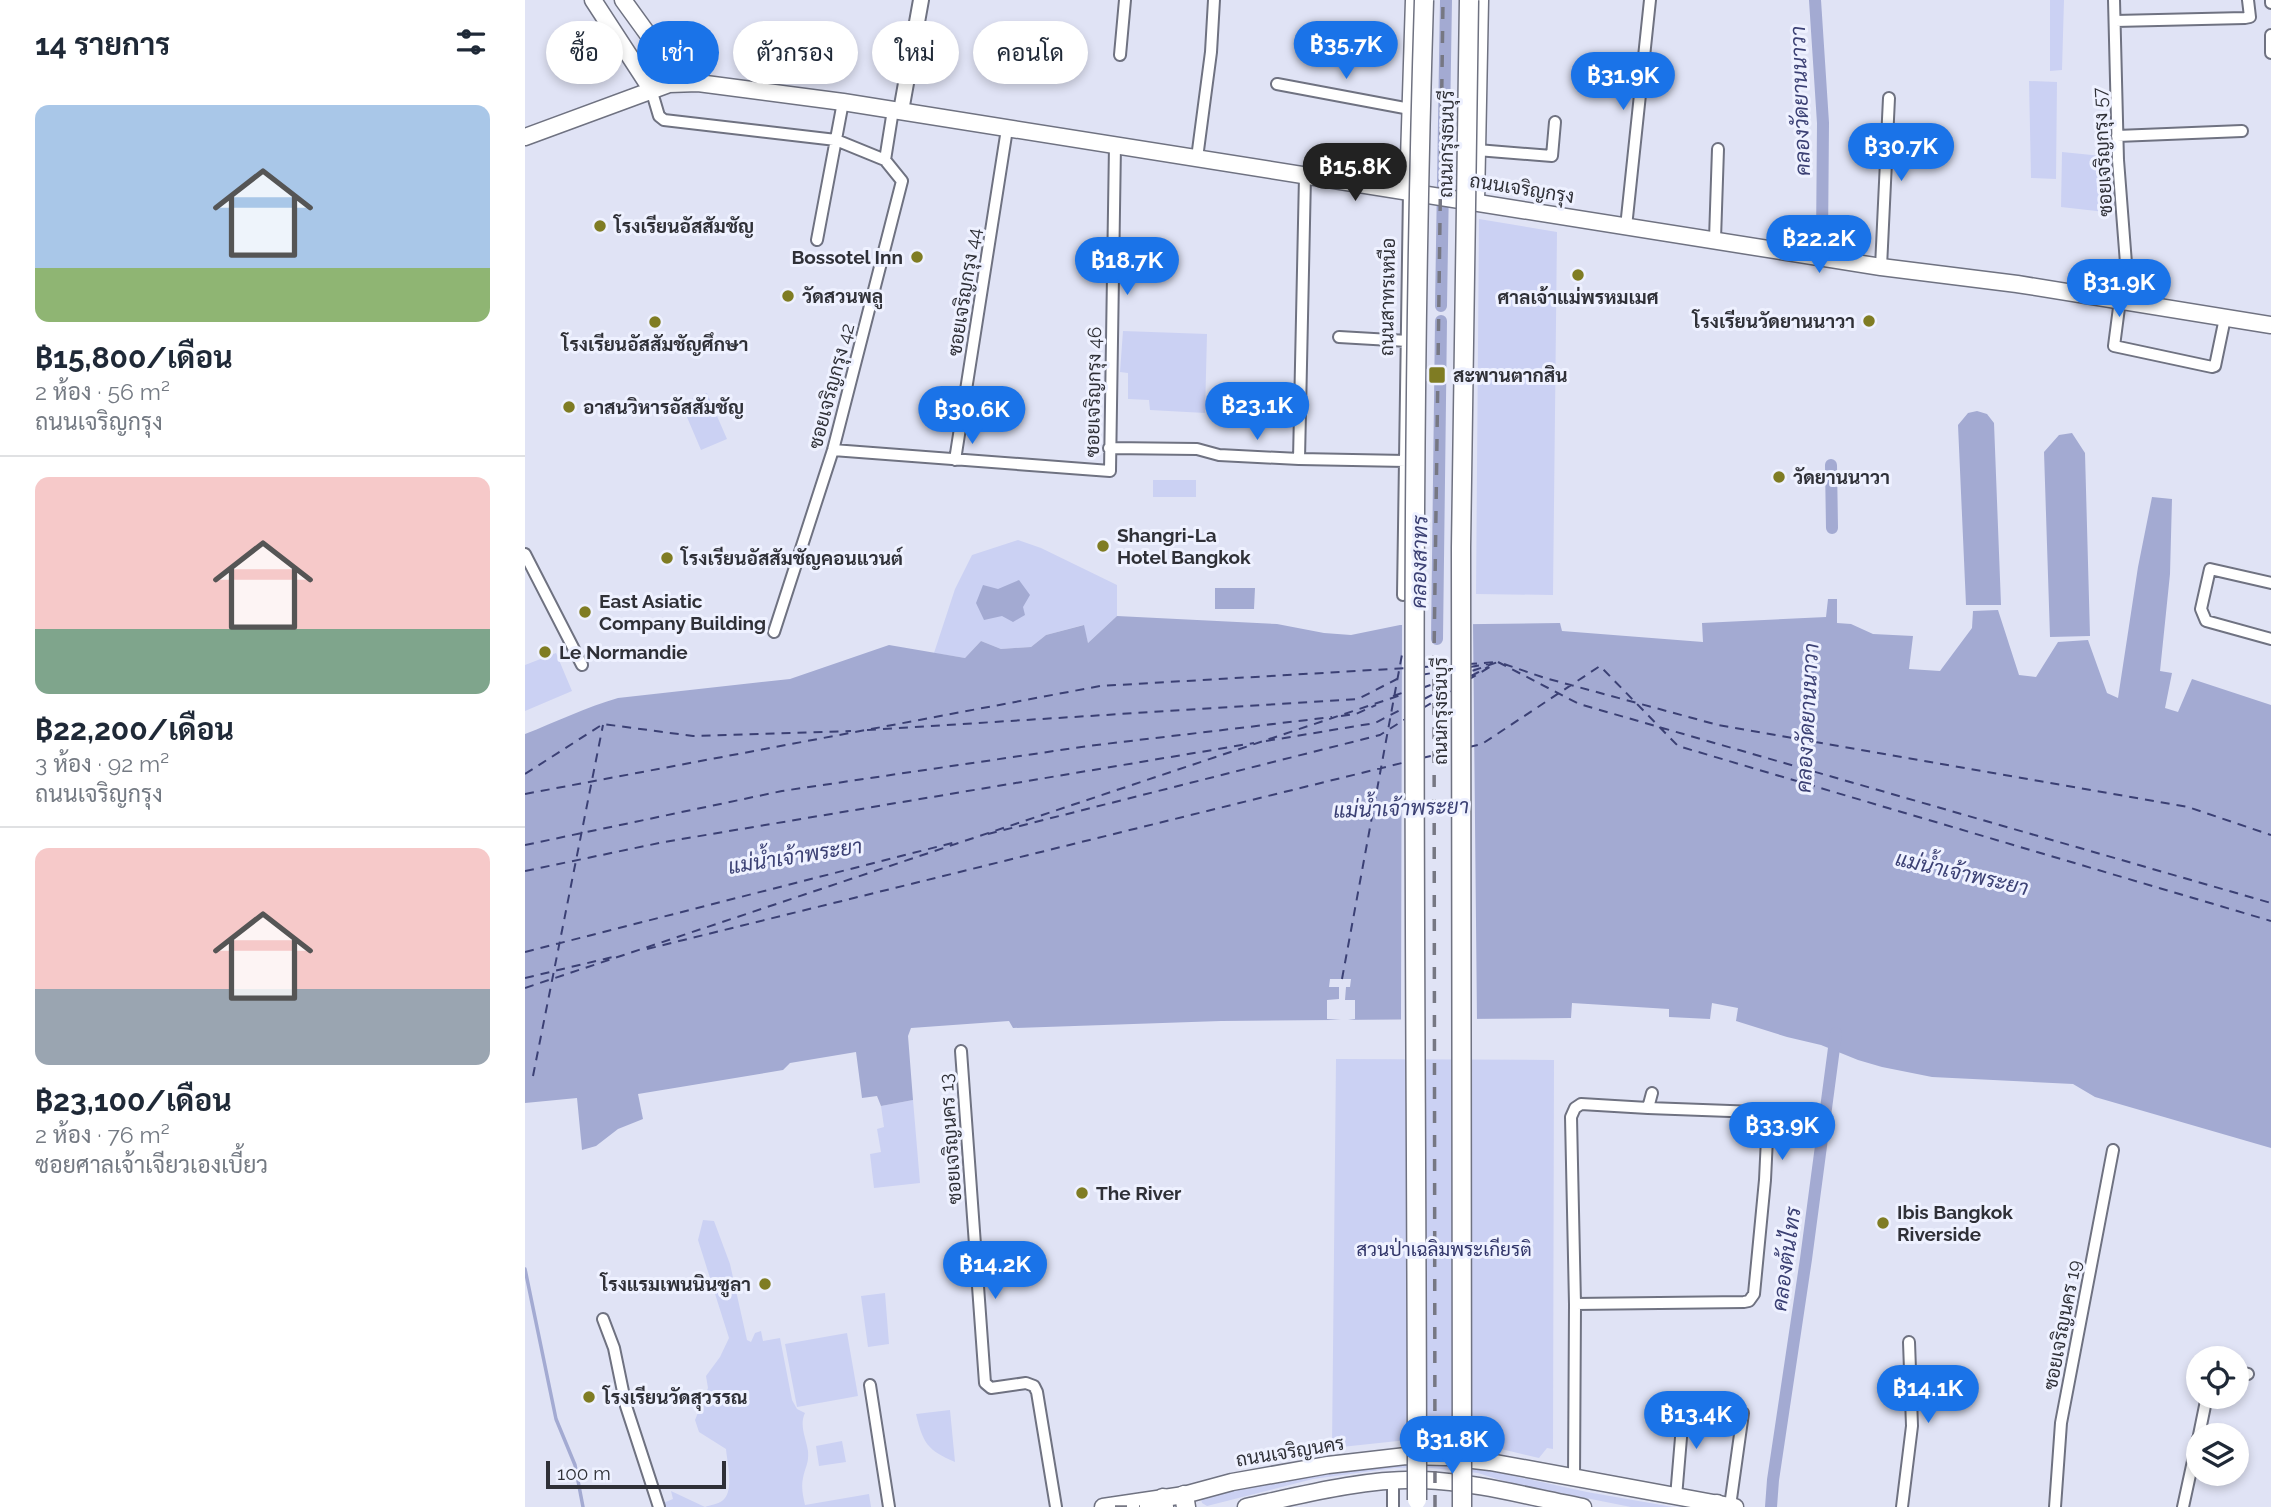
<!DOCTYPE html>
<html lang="th">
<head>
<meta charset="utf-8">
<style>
  body { margin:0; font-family:Raleway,Sarabun,sans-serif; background:#f2f2f3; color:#1f2937; height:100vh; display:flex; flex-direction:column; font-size:26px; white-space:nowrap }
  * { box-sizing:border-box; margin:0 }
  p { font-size:23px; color:#747a83 }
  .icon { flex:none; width:38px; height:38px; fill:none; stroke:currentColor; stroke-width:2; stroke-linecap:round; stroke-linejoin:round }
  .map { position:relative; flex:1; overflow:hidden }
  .side { display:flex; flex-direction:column; background:#fff; width:525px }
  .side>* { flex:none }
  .banner { position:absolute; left:21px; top:21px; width:665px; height:63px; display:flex; gap:14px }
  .controls { position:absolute; left:1661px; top:1346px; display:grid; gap:14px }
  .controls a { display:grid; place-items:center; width:63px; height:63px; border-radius:50%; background:#fff; box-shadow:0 4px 10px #0003; font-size:35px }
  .scale { position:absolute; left:21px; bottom:18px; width:180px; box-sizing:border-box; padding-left:7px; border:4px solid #2f3037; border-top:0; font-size:19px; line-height:24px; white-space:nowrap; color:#2f3037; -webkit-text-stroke:5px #eef1ff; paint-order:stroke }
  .price { position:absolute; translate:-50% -60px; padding:0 16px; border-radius:24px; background:#1a73e8; color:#fff; font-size:23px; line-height:46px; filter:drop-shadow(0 2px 4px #0008) }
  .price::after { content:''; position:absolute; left:50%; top:42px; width:21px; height:16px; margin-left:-10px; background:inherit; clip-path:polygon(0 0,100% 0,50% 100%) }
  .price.on { background:#222; color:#fff }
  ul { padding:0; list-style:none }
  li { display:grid; align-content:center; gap:14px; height:371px; padding:0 35px }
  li+li { border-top:2px solid #e0e1e3 }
  li span { display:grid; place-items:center; height:217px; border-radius:14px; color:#555 }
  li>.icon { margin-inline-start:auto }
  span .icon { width:126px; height:126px; fill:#fffc; stroke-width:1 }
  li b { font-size:30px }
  h2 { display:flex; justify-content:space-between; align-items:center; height:84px; padding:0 35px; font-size:30px }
  .pill { padding:0 24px; border-radius:32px; background:#fff; box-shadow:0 4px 10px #0003; font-size:24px; line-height:63px }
  .pill.on { background:#1a73e8; color:#fff }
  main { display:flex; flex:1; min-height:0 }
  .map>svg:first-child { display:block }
  .green { fill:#cbd1f3 }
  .water { fill:#a3aad2 }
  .pier { fill:#e0e3f5 }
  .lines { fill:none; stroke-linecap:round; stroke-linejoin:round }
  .stream { stroke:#a3aad2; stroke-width:3.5 }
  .canal { stroke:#a3aad2; stroke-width:12 }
  .ferry { stroke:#3b4074; stroke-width:2; stroke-dasharray:9 7; stroke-linecap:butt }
  .minor-casing { stroke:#6f7281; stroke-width:14 }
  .tertiary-casing { stroke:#6f7281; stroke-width:18 }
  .secondary-casing { stroke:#6f7281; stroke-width:19 }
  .primary-casing { stroke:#6f7281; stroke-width:21 }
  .minor { stroke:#fff; stroke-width:10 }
  .tertiary { stroke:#fff; stroke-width:14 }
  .secondary { stroke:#fff; stroke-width:16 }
  .primary { stroke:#fff; stroke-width:18 }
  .rail { stroke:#767783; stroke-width:3.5; stroke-dasharray:12 12; stroke-linecap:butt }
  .primary-bridge-casing { stroke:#6f7281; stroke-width:21; stroke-linecap:butt }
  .primary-bridge { stroke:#fff; stroke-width:18 }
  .poi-dot { fill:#7f7c23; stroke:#eef1ff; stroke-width:2.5 }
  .labels { text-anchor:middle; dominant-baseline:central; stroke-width:6; stroke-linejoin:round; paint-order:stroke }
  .street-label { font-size:19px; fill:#2f3037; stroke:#eef1ff }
  .poi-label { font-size:19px; font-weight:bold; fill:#2f3037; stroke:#eef1ff; text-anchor:start }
  .park-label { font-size:19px; fill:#313569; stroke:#eef1ff }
  .water-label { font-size:21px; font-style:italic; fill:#3b4074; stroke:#eef1ff }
</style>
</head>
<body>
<main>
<section class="side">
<h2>14 รายการ<svg class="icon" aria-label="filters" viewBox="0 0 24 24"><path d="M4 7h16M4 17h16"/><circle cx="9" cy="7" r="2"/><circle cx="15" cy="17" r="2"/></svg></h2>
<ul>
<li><span style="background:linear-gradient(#a9c7e8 75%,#8fb573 0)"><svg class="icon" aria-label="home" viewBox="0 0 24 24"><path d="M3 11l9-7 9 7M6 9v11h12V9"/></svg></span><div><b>฿15,800/เดือน</b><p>2 ห้อง · 56 m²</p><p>ถนนเจริญกรุง</p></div></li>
<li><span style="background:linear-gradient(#f6c9c9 70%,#7fa58c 0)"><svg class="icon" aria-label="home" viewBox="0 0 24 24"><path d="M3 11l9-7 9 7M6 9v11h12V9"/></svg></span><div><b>฿22,200/เดือน</b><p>3 ห้อง · 92 m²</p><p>ถนนเจริญกรุง</p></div></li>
<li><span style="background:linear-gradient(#f6c9c9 65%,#9aa5b1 0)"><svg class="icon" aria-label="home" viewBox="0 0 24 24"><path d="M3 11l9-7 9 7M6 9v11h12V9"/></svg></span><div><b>฿23,100/เดือน</b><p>2 ห้อง · 76 m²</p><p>ซอยศาลเจ้าเจียวเองเบี้ยว</p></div></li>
</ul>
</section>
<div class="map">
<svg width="1746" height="1507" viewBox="0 0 1746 1507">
  <rect width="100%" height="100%" fill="#e0e3f5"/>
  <path class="green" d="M1525,0h14l-2,70 -12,1z
    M1504,81l28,1 -1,97 -25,-1z
    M1537,152l50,5 2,56 -53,-6z
    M954,219l78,13 -4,363 -77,-1z
    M598,331l84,3 -2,79 -55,-3 -1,-10 -21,-1v-26l-8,-1z
    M182,393l20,46 -26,11 -20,-47z
    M628,480h43v17h-43z
    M493,540l23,8 76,37v31l-29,27 -5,-18 -37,10 -15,12 -30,2 -20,-8 -16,17 -31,-5 21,-64 17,-34z
    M31,653l16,38 -47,20v-46z
    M811,1059l218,1 -1,389 -6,-1 -8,10 -46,-11 -67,-9 -94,10z
    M388,1100l7,83 -46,5 -4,-34 11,-2 -4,-23 7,-2 -3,-21z
    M178,1220l11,1 16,43 17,76 4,2 4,-9 6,-2 2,10 17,-3 12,62 5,9 8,4c-6,12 1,25 3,38 1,13 -3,16 -5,27 -2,9 0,18 2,27l64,-11 2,13h-207l-1,-4 10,-4 -2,-8 34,16c5,-2 13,-3 17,-6 13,-9 5,-39 4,-52l-27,-17 -4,-12 13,-32 -2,-12 14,-19 9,-19 -31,-98z
    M360,1293l4,51 -21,3 -7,-51z
    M322,1333l11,63 -61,11 -12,-63z
    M425,1410l5,52c-28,-12 -32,-19 -39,-48z
    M317,1441l4,21 -27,4 -3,-20z
    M884,1462l63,5 115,25 86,15h-42l-121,-24 -32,-10 -55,-6 -28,1 -82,11 -106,27 -5,-3 -1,-4 5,-4 117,-22z"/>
  <path class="water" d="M1452,411l10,3 7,9 7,182h-35l-8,-180 10,-12z
    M1547,433l13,20 5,183 -40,1 -6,-185 15,-17z
    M1627,497l20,2 -2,75 -10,97 12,2 -7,35 13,4 14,-33 79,26v443l-176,-51 -22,-13 -141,-7 -50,-10 -24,-7 -37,-15 -34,-8 -51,-16 2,-13 -26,-5 -2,16 -41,-2v-8l-97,-6 -1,15 -350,3 -208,7 -4,-7 -98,7 -3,8 5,64 -32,6 -4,-10 -15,2 -6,-46 -66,11 -7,7 -145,24 5,25 -25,10 -22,17 -14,4 -5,-52 -52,5v-369c31,-12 61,-27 93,-36l172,-19 99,-34 76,13 16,-17 20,8 30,-2 15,-12 38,-10 4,18 29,-27 160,8 47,9 27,2 49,-10 160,-2 2,8 141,11 -1,-19 124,-6 2,-18h9v24l14,1 22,10 40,2 -4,33 31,2 32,-43 1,-17 25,-1 21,65 17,2 22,-35 30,-2 19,53 11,5 20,-131z
    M494,580l11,15 -7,12 2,8 -12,7 -11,-6 -18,4 -8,-17 7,-18 15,4z
    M690,588h40l-1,21h-39z"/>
  <path class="pier" d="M948,621l4,401 -76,1 1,-401z
    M805,979h21l-1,8h-4l-1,13h10v19l-7,1 -1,3 -6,1v-4l-14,-1v-19l12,-1v-12h-10z"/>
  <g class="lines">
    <path class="stream" d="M0,1269l31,150 19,46 8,42"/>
    <path class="canal" d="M1290,0l8,123 -1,119
      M916,306l5,-306
      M1306,465l1,63
      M912,639l4,-318
      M1246,1507l2,-27 33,-221 30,-226"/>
    <path class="ferry" d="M973,662l81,42 692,199
      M943,664l30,-2 -29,10
      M979,664l41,14 173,47 470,82 83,28
      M898,667l29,-2
      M945,667l18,-3
      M896,675l33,-6
      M946,676l17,-9
      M943,680l25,-15
      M897,688l31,-11
      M868,696l15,-5
      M899,699l29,-15
      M898,708l29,-17
      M816,716l15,-2 20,-9
      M342,730l491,-31 39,-20 8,-2
      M741,741l109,-18 31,-16
      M944,747l13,-3 118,-78 78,80 593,175
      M897,758l32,-7
      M0,774l78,-50 90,12 158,-5
      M0,794l575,-108 307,-18
      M463,834l392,-99 27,-17
      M0,845l257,-54 306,-45 244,-29
      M0,871l139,-29 590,-99
      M122,949l759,-187
      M0,952l431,-110
      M0,978l92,-22
      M817,979l61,-330
      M0,988l882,-295
      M8,1076l70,-351"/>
    <defs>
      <path id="minor" d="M1589,0l4,160 11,142
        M1746,1v2
        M1590,21l130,-3 5,-1 -2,-17
        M1746,35v18
        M595,55l5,-55
        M752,84l133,25
        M126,89l8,27 5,4 172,20 49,20 17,21 -69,269 -59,182
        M1592,136l125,-5
        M952,150l75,6 3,-34
        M672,158l14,-106 3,-52
        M360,160l8,-50
        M1101,227l24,-227
        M1190,239l3,-90
        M292,240l26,-138
        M1356,267l8,-169
        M1595,300l-6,46 98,21 3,-1 10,-48
        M814,337l69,4
        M584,448l88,1 22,6 80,4 107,2
        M308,450l277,21 5,-326
        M774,459l6,-283
        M430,460l52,-331
        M0,554l57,111
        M1746,583l-61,-14 -9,40 5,12 65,18
        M878,595l6,-404
        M436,1051l24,332 6,5 35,-5 8,3 3,6 19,115
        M1050,1304l-4,-187 4,-9 6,-4 67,4 4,-15
        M78,1319l11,29 12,58 33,101
        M1712,1372l11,2
        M345,1385l19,122
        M1674,1435l8,-39
        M1049,1479l1,-175 169,-2 5,-1 5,-7 11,-114 3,-63 -5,-4 -6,-1 -109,-4
        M868,1480v27
        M1151,1497l8,-95
        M1205,1506l13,-93
        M1377,1507l10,-81 -3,-84
        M1530,1507l6,-84 52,-273
        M1658,1507l15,-69"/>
      <path id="tertiary" d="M376,111l20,-111"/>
      <path id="secondary" d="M68,0l58,89
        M98,0l50,69 21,12
        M0,137l144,-53 29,-1 145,19 1038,165 136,17 254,41
        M578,1507l81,-12 48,-13 96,-17 78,-9 42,1 42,5 245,45
        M721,1507c55,-12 121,-29 177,-27 53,2 107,17 160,27"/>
      <path id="primary" d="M884,191l6,-191
        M950,201l4,-201
        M659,1495l2,12
        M638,1498l1,9
        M1191,1507l1,-3"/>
    </defs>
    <use href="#minor" class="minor-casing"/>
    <use href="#tertiary" class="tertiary-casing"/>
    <use href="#secondary" class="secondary-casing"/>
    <use href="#primary" class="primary-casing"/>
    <use href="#minor" class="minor"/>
    <use href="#tertiary" class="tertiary"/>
    <use href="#secondary" class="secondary"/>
    <use href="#primary" class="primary"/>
    <path class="rail" d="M590,1507h25
      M910,1507l-1,-850 9,-657"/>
    <defs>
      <path id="primary-bridge" d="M892,1500c0,-500 -9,-1000 7,-1500
        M937,1507l-1,-959 8,-548"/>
    </defs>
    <use href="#primary-bridge" class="primary-bridge-casing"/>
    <use href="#primary-bridge" class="primary-bridge"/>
  </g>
  <g class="poi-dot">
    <circle cx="75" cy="226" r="7"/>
    <circle cx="392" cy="257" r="7"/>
    <circle cx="1053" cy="275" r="7"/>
    <circle cx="263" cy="296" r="7"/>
    <circle cx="1344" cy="321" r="7"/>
    <circle cx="130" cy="322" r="7"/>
    <rect x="903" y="366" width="18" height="18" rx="3.5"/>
    <circle cx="44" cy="407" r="7"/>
    <circle cx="1254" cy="477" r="7"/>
    <circle cx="578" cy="546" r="7"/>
    <circle cx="142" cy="558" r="7"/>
    <circle cx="60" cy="612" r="7"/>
    <circle cx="20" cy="652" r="7"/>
    <circle cx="557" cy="1193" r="7"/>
    <circle cx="1358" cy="1223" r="7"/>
    <circle cx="240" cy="1284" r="7"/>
    <circle cx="64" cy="1397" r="7"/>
  </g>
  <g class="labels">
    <g class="street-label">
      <text transform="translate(921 144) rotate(-89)">ถนนกรุงธนบุรี</text>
      <text transform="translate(1577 152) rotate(-93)">ซอยเจริญกรุง 57</text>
      <text transform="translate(997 188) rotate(9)">ถนนเจริญกรุง</text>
      <text transform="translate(439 292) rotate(-81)">ซอยเจริญกรุง 44</text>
      <text transform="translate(862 297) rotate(-89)">ถนนสาทรเหนือ</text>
      <text transform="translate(306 386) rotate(-75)">ซอยเจริญกรุง 42</text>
      <text transform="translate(568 392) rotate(-89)">ซอยเจริญกรุง 46</text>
      <text transform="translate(915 711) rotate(-90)">ถนนกรุงธนบุรี</text>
      <text transform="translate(425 1139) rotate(-94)">ซอยเจริญนคร 13</text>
      <text transform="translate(1537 1325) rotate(-79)">ซอยเจริญนคร 19</text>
      <text transform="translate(765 1451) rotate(-9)">ถนนเจริญนคร</text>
    </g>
    <g class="poi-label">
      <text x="89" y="226">โรงเรียนอัสสัมชัญ</text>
      <text x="378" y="257" text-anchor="end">Bossotel Inn</text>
      <text x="277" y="296">วัดสวนพลู</text>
      <text x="1053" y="297" text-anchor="middle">ศาลเจ้าแม่พรหมเมศ</text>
      <text x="1330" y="321" text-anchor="end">โรงเรียนวัดยานนาวา</text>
      <text x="130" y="344" text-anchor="middle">โรงเรียนอัสสัมชัญศึกษา</text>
      <text x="928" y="375">สะพานตากสิน</text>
      <text x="58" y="407">อาสนวิหารอัสสัมชัญ</text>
      <text x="1268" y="477">วัดยานนาวา</text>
      <text x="592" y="535">Shangri-La<tspan x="592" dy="22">Hotel Bangkok</tspan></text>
      <text x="156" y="558">โรงเรียนอัสสัมชัญคอนแวนต์</text>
      <text x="74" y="601">East Asiatic<tspan x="74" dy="22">Company Building</tspan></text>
      <text x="34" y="652">Le Normandie</text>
      <text x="571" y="1193">The River</text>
      <text x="1372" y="1212">Ibis Bangkok<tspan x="1372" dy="22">Riverside</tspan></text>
      <text x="226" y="1284" text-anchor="end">โรงแรมเพนนินซูลา</text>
      <text x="78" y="1397">โรงเรียนวัดสุวรรณ</text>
    </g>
    <g class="park-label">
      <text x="919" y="1249">สวนป่าเฉลิมพระเกียรติ</text>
    </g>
    <g class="water-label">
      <text transform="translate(1275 101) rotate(-92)">คลองวัดยานนาวา</text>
      <text transform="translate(894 562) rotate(-89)">คลองสาทร</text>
      <text transform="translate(1282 718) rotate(-87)">คลองวัดยานนาวา</text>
      <text transform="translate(876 808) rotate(-2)">แม่น้ำเจ้าพระยา</text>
      <text transform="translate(270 856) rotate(-9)">แม่น้ำเจ้าพระยา</text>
      <text transform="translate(1437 873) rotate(13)">แม่น้ำเจ้าพระยา</text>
      <text transform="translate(1261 1259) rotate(-82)">คลองต้นไทร</text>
    </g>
  </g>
</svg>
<div class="controls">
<a><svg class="icon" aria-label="locate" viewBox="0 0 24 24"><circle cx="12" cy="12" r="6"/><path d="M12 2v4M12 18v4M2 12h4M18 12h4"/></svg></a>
<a><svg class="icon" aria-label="layers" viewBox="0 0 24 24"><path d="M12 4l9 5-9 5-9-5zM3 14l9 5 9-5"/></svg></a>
</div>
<div class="scale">100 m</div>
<b class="price" style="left:821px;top:81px">฿35.7K</b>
<b class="price" style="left:1098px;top:112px">฿31.9K</b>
<b class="price" style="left:1376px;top:183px">฿30.7K</b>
<b class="price on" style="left:830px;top:203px">฿15.8K</b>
<b class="price" style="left:1294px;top:275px">฿22.2K</b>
<b class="price" style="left:602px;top:297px">฿18.7K</b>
<b class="price" style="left:1594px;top:319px">฿31.9K</b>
<b class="price" style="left:732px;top:442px">฿23.1K</b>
<b class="price" style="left:447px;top:446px">฿30.6K</b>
<b class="price" style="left:1257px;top:1162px">฿33.9K</b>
<b class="price" style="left:470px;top:1301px">฿14.2K</b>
<b class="price" style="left:1403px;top:1425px">฿14.1K</b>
<b class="price" style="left:1171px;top:1451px">฿13.4K</b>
<b class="price" style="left:927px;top:1476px">฿31.8K</b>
<div class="banner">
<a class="pill">ซื้อ</a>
<a class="pill on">เช่า</a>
<a class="pill">ตัวกรอง</a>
<a class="pill">ใหม่</a>
<a class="pill">คอนโด</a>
</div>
</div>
</main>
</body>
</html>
